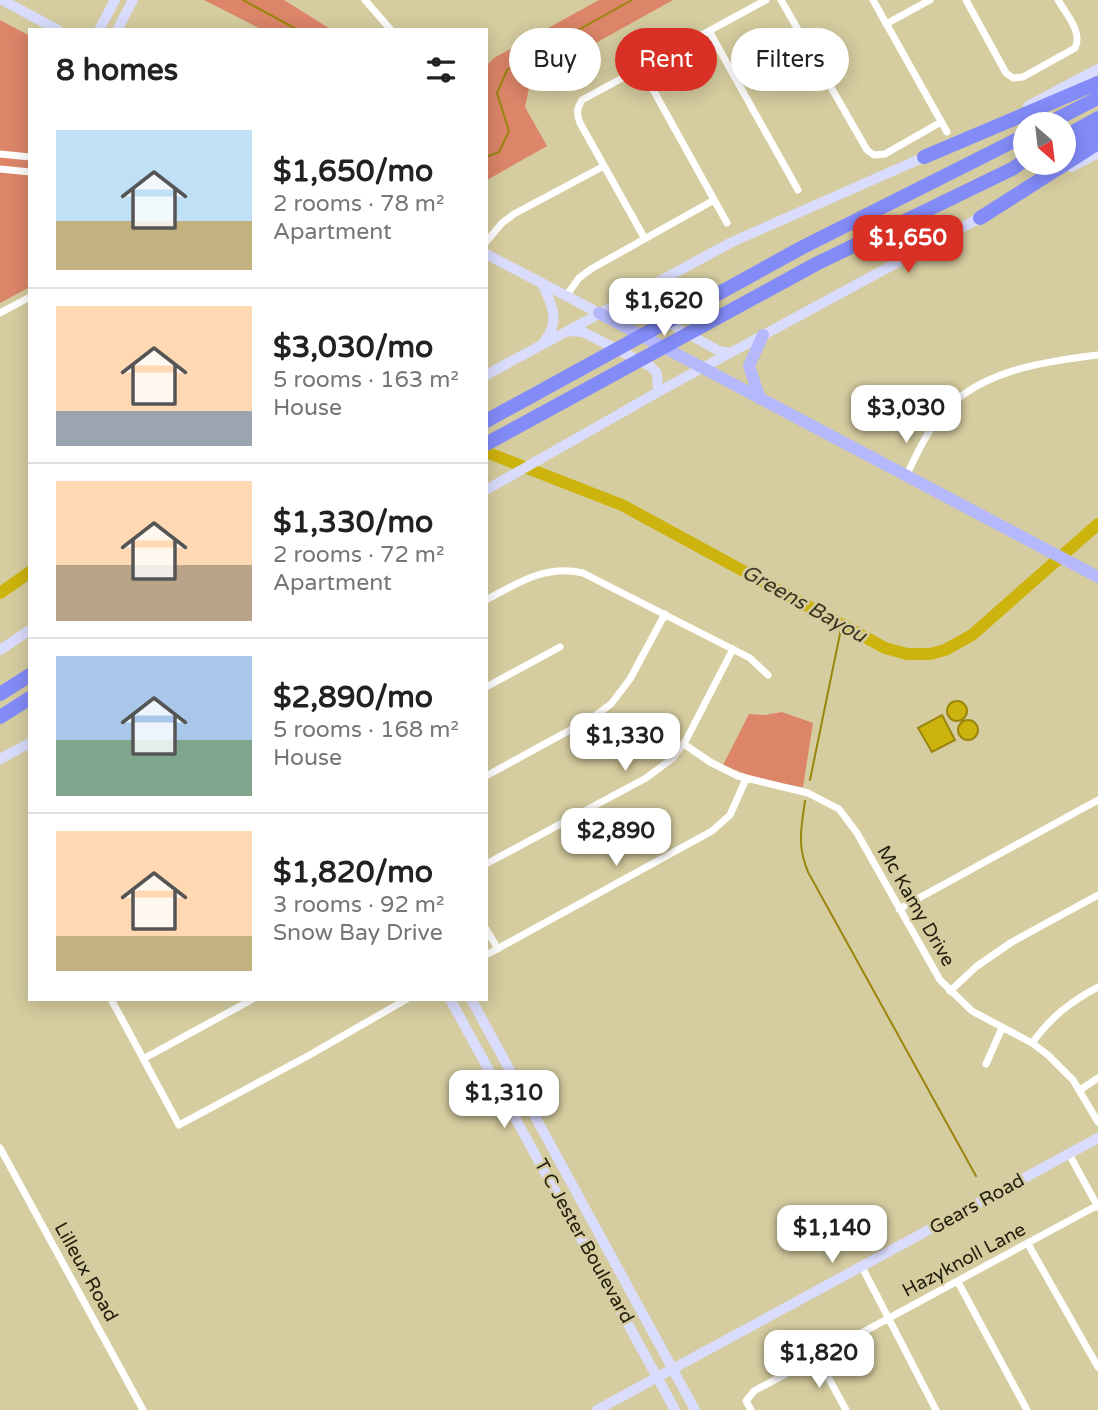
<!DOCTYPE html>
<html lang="en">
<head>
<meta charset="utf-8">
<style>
  body { margin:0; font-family:"Varela Round",sans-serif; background:#f2f2f2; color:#222; height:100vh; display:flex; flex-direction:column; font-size:26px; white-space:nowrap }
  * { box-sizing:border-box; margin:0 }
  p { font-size:23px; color:#767676 }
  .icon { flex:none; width:38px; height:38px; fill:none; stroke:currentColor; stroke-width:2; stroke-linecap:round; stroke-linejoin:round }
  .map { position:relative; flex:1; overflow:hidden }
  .details { position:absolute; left:28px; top:28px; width:460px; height:973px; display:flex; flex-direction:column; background:#fff; border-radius:0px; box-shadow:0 4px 18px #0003 }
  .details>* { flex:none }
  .top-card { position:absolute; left:509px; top:28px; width:483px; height:63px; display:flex; gap:14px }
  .needle { width:46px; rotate:152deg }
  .buttons { position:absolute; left:1013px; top:112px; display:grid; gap:14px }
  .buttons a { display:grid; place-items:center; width:63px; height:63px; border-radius:50%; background:#fff; box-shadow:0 4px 18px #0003; font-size:35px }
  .price { position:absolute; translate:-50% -60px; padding:0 16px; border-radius:14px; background:#fff; color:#222; font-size:23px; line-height:46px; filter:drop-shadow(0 2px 4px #0008) }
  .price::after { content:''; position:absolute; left:50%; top:42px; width:21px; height:16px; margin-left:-10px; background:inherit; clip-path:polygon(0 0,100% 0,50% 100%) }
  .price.current { background:#d93025; color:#fff }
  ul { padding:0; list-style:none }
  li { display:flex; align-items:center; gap:21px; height:175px; padding:0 28px }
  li+li { border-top:2px solid #e0e0e0 }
  li span { display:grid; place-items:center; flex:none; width:196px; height:140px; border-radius:0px; color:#555 }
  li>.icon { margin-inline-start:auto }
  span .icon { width:84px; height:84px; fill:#fffc; stroke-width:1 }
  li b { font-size:30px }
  h2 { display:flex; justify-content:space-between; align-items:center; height:84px; padding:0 28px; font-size:30px }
  .tag { padding:0 24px; border-radius:32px; background:#fff; box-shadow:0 4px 18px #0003; font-size:24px; line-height:63px }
  .tag.current { background:#d93025; color:#fff }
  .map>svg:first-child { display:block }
  .green { fill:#dc8569 }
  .water { fill:#cdb30d; stroke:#9a860d; stroke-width:2 }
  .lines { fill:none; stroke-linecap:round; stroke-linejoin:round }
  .stream { stroke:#9a860d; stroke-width:2 }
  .river { stroke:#cdb30d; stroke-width:12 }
  .street { stroke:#fff; stroke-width:7 }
  .secondary { stroke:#dadcfd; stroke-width:10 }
  .primary { stroke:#b5b9fb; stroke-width:12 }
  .highway { stroke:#838bf9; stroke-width:14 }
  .labels { text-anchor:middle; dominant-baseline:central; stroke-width:5; stroke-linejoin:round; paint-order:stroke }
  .street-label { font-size:19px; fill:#221e0d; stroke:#d5cc9f }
  .water-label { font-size:21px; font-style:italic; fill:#3c3720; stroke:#d5cc9f }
</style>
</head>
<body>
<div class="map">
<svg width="1098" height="1410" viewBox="0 0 1098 1410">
  <rect width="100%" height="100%" fill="#d5cc9f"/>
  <path class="green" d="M204,0h80l48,30h-69z
    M599,0h74l-142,79 -6,28 22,39 -60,34v-115l7,-7z
    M0,20l30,16v251l-30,16z
    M782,712l31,11 -10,64 -39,-6 -41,-16 26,-51 16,1z"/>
  <path class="water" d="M947 711a10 10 0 1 1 20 0a10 10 0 1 1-20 0Z
    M942,715l13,25 -23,12 -14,-24z
    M958 730a10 10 0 1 1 20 0a10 10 0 1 1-20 0Z"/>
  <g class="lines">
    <path class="stream" d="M243,0l55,30
      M486,157l13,-5 10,-21 -12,-38 10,-23 125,-70
      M810,780l32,-156
      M805,801c-4,28 -8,44 3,71l168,304"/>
    <path class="river" d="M486,452l136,53 263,143 22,6h23l15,-4 27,-15 126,-111
      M0,593l30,-21"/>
    <path class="street" d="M365,0l26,30
      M781,0l86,150 7,5 11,-1 56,-32
      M873,0l74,132
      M966,0l40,73 7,5 10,-1 52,-29c8,-16 -9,-34 -17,-48
      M886,24l44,-24
      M709,31l89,159
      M641,68l86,155
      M0,154l30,3
      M0,169l30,3
      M645,239l-65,-116c-4,-9 -3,-15 2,-23l184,-100
      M486,242l16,-19 12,-9 90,-48
      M566,296l13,-18 12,-9 123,-69
      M0,313l30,-16
      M906,476c10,-20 20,-43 35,-61 38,-45 102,-53 157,-60
      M486,600c31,-17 61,-36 97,-27l167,85 18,17
      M486,687l74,-40
      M684,744l26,18 28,14 70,17 31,16 18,24 83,147 32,31 60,32 16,12 25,25 25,42
      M486,776l106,-58 19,-14 19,-25 35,-65
      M486,864l160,-86 27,-20 13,-18 47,-91
      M899,909l199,-109
      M486,929l12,20
      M486,955l226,-124 18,-16 16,-36
      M950,991l27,-25 35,-24 86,-47
      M111,999l68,126 127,-68 101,-58
      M1032,1043c19,-26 38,-41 66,-56
      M143,1059l110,-60
      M986,1064l16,-36
      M1080,1090l18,-12
      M0,1148l143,262
      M1069,1154l29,53
      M1028,1244l70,123
      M862,1267l74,143
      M958,1282l69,128
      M817,1357l29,53
      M751,1410l-5,-9 8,-10 344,-186"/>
    <path class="secondary" d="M2,0l56,30
      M99,30l16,-30
      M117,30l16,-30
      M1028,106l70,-37
      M1071,167l27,-14
      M486,254l113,59
      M542,283c10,24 19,36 2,59
      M651,284c-1,13 -2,23 7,33l61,34 11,2
      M568,331l15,1 67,34 7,7 1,19
      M486,375l246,-133 197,-87
      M486,490l172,-98 329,-178
      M0,650l30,-20
      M0,759l30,-16
      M450,999l225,411
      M471,999l224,411
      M597,1410l501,-272"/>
    <path class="primary" d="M599,313l499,264
      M760,399l-11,-33 14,-31"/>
    <path class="highway" d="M1047,124l51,-26
      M1064,137l34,-19
      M1064,148l34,-17
      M924,157l174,-74
      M980,218l118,-75
      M486,421l317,-174 223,-112
      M486,444l330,-180 198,-96 12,-9
      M0,694l30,-19
      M0,717l30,-19"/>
  </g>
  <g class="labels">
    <g class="street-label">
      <text transform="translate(916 906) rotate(60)">Mc Kamy Drive</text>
      <text transform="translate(977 1204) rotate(-29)">Gears Road</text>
      <text transform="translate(584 1241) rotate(61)">T C Jester Boulevard</text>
      <text transform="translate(964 1260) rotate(-28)">Hazyknoll Lane</text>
      <text transform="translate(86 1272) rotate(61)">Lilleux Road</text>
    </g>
    <g class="water-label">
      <text transform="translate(804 604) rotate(29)">Greens Bayou</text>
    </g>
  </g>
</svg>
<div class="buttons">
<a><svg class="needle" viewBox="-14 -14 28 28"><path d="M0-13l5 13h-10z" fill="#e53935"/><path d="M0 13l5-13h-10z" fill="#767676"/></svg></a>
</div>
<b class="price current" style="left:908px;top:275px">$1,650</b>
<b class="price" style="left:664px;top:338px">$1,620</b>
<b class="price" style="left:906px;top:445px">$3,030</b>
<b class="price" style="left:625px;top:773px">$1,330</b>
<b class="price" style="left:616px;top:868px">$2,890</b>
<b class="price" style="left:504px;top:1130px">$1,310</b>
<b class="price" style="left:832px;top:1265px">$1,140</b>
<b class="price" style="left:819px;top:1390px">$1,820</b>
<div class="top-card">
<a class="tag">Buy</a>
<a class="tag current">Rent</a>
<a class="tag">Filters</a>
</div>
<section class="details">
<h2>8 homes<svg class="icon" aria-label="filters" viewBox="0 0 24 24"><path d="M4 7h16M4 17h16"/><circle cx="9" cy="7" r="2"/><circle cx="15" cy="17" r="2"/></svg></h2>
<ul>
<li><span style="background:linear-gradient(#bfe0f5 65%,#c2b280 0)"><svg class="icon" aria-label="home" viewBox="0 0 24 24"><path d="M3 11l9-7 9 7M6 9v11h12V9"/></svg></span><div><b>$1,650/mo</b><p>2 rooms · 78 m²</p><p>Apartment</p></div></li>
<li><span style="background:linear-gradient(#ffd9b3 75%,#9aa5b1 0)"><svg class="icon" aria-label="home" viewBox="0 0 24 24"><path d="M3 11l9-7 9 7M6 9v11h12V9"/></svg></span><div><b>$3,030/mo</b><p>5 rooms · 163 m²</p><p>House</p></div></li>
<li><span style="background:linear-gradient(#ffd9b3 60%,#b9a48a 0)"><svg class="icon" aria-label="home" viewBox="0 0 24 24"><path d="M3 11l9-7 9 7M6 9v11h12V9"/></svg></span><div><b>$1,330/mo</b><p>2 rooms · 72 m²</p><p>Apartment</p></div></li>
<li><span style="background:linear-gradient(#a9c7e8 60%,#7fa58c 0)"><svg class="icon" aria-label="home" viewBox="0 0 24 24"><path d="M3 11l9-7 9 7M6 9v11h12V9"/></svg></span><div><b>$2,890/mo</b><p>5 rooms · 168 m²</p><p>House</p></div></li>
<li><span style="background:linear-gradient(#ffd9b3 75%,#c2b280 0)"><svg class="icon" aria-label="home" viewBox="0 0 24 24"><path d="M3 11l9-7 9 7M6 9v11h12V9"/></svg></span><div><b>$1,820/mo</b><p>3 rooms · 92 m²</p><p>Snow Bay Drive</p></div></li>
</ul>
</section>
</div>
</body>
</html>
